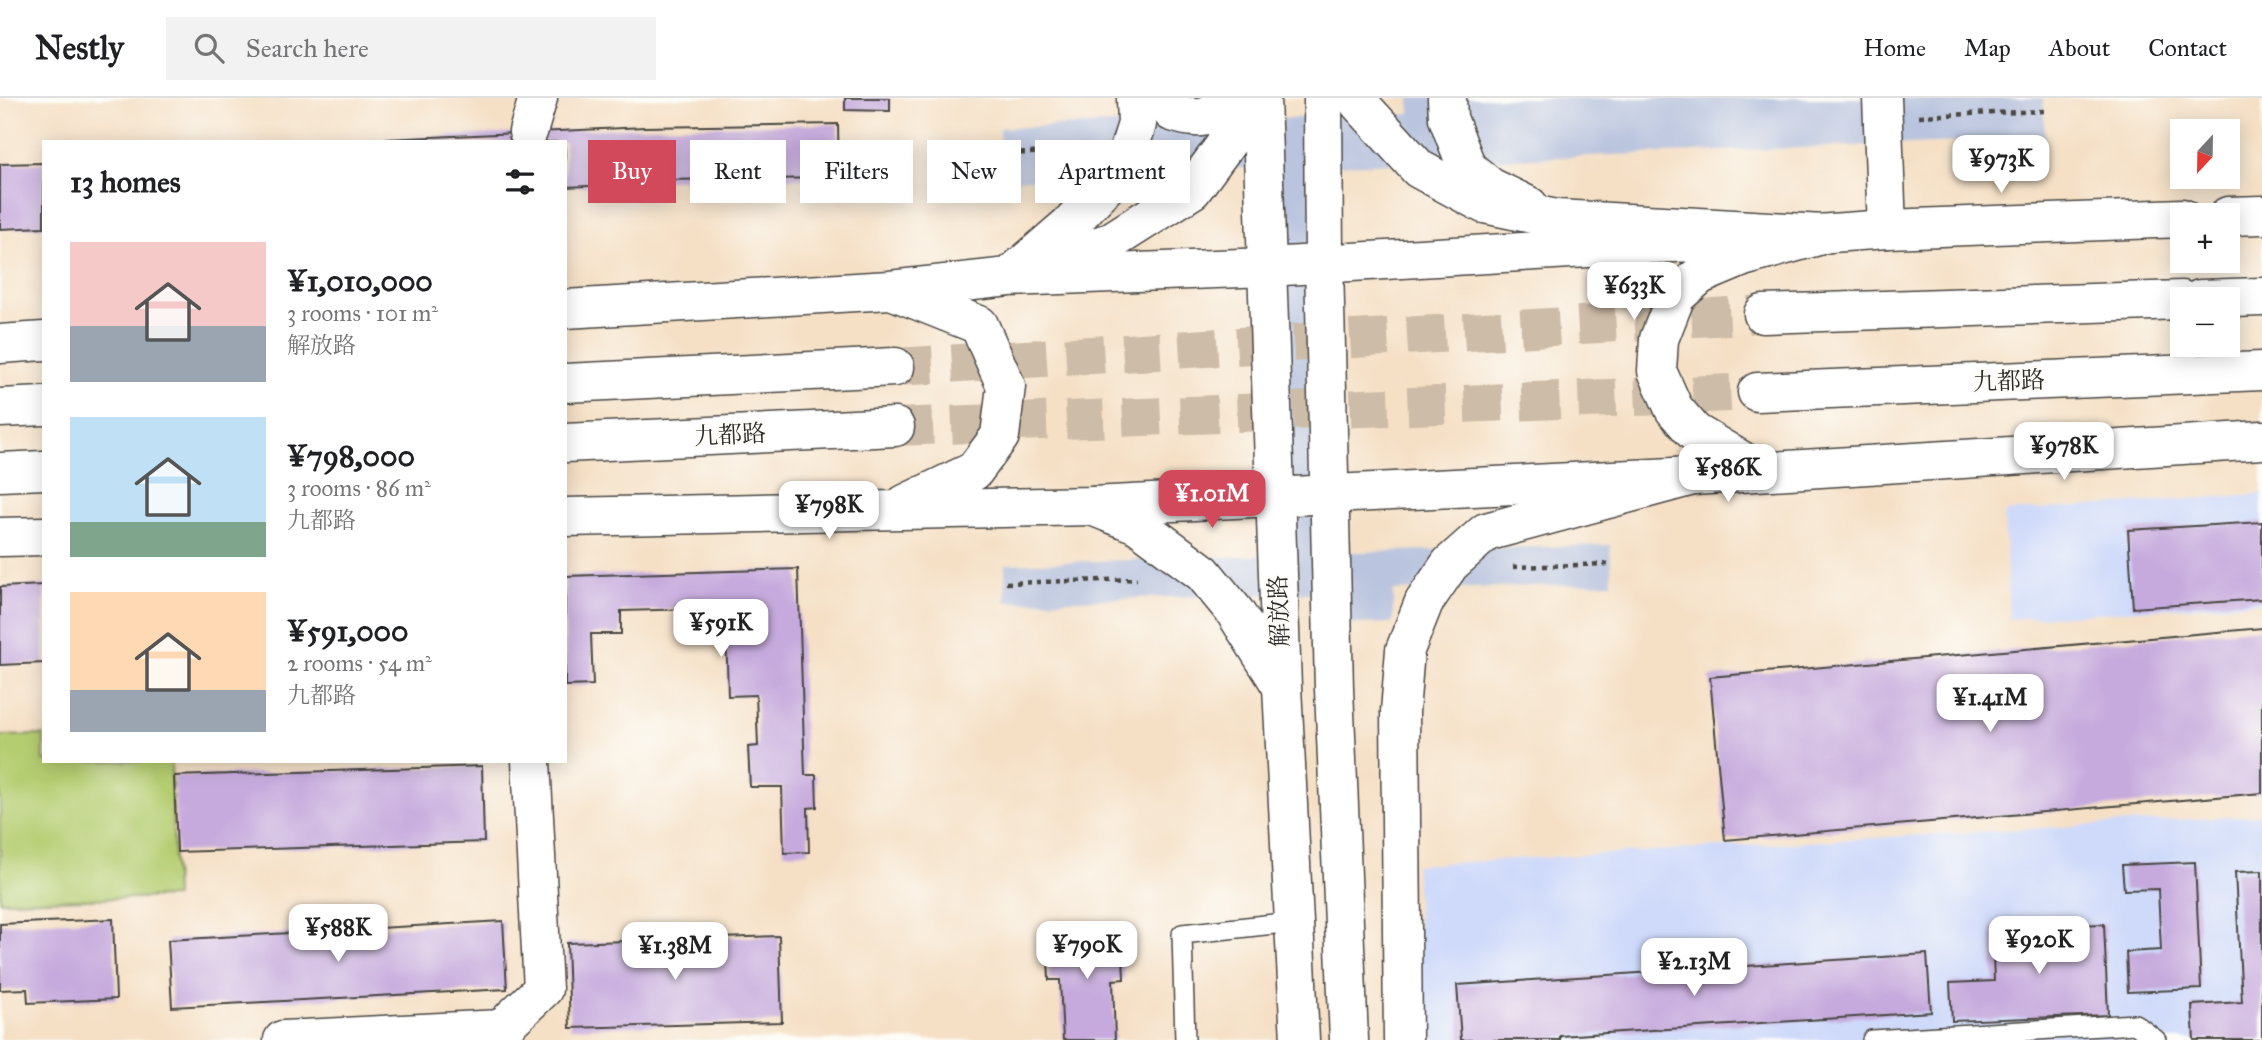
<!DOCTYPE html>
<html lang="en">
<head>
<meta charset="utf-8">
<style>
  body { margin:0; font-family:"IM FELL Great Primer","Noto Serif SC",serif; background:#f2f2f2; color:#202124; height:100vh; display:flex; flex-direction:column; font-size:26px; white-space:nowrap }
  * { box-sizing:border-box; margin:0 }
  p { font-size:23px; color:#757577 }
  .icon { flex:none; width:38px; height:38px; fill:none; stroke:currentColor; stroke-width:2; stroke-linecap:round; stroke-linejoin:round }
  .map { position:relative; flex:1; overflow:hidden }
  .panel { position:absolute; left:42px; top:42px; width:525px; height:623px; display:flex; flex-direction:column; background:#fff; border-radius:0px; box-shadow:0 4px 18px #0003 }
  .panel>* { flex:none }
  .guide { position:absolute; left:588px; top:42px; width:665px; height:63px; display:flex; gap:14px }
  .needle { width:46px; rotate:202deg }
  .fabs { position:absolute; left:2170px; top:21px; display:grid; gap:14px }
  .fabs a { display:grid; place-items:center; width:70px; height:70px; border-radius:0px; background:#fff; box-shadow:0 4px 18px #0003; font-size:35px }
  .price { position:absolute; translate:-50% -60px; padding:0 16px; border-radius:14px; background:#fff; color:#222; font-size:23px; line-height:46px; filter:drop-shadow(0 2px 4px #0008) }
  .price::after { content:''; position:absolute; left:50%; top:42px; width:21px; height:16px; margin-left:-10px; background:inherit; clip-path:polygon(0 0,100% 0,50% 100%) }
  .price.selected { background:#d1495b; color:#fff }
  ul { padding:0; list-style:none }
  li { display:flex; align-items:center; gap:21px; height:175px; padding:0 28px }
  li span { display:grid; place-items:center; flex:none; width:196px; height:140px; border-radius:0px; color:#555 }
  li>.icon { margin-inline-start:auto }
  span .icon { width:84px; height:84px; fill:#fffc; stroke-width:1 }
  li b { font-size:30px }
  h2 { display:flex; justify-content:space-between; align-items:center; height:84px; padding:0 28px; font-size:30px }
  .pill { padding:0 24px; border-radius:0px; background:#fff; box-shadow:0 4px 18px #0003; font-size:24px; line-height:63px }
  .pill.selected { background:#d1495b; color:#fff }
  header { display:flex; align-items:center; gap:42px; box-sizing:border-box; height:98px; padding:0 35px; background:#fff; border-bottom:2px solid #e0e0e0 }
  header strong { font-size:33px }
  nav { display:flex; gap:38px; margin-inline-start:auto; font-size:24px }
  .search { width:490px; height:63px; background:#f2f2f2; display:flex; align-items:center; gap:18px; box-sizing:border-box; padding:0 24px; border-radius:0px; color:#757577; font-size:26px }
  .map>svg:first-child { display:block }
  .built { fill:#cfdafa }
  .railway { fill:#bac4de }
  .garden { fill:#b5cd71; stroke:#707c4e; stroke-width:2 }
  .building { fill:#c6aadd }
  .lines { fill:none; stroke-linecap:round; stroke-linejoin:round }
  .primary-tunnel { stroke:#cdbca7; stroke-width:38; stroke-dasharray:38 19; stroke-linecap:butt }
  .lane-casing { stroke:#494642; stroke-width:22 }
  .street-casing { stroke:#494642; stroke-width:41 }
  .secondary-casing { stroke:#494642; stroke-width:41 }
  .primary-casing { stroke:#494642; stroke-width:41 }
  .path { stroke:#494642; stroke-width:4.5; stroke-dasharray:5 5; stroke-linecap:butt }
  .lane { stroke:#fff; stroke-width:19 }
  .street { stroke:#fff; stroke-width:38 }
  .secondary { stroke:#fff; stroke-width:38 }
  .primary { stroke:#fff; stroke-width:38 }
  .labels { text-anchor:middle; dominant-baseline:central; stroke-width:5; stroke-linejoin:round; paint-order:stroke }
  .street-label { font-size:24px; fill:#2b2b2b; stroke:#fdfcf7 }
</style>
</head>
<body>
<header>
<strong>Nestly</strong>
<div class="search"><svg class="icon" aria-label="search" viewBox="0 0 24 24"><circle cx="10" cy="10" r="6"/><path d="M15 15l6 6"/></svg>Search here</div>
<nav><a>Home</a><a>Map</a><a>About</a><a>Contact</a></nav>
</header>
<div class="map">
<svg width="2262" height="942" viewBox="0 0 2262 942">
  <rect width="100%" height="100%" fill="#fdfcf7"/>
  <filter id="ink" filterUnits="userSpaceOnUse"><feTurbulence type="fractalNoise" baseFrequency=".0143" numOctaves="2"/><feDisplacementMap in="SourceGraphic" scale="14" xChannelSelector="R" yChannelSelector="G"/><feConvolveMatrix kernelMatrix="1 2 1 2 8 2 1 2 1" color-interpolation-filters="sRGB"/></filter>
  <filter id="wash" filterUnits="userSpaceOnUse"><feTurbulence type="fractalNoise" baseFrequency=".00686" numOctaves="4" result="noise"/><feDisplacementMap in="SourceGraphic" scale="28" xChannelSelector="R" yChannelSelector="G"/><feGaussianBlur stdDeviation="1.57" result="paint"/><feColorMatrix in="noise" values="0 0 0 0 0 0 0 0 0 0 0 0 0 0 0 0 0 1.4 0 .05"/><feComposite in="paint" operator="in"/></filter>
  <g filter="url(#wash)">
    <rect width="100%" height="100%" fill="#f5e0c6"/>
    <path class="built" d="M2262,396v108l-253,17 -5,-107z
      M2262,717v225h-838l-9,-175z"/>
    <path class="railway" d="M1410,0h633l2,41 -731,27 13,387 283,-8 2,38 -219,8v32l-80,2 -2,-32 -305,9 -1,-38 277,-9 -13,-388 -66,3 -4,4 -198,6 -2,-52 411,-14z"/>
    <path class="garden" d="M44,637v26h127l4,136 -175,4v-165z"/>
    <g id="blocks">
      <path class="building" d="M845,0h45v13l-45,-1z
        M838,26l1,54 -184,2v-15l-19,1 1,18 -72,3v-45h-197l-1,-2 278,-13z
        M44,65v64l-44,2v-65z
        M2262,424v77l-129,9 -5,-78z
        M798,471l7,206h11l1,32 -9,1 1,44 -25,1 -2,-66h-32l-2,-40 10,-1 -2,-51 -28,1 -2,-70 -31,2v-19l-74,2v23h-30l2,51 -28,1v-110z
        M44,487v78l-44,2v-78z
        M2262,530v165l-537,47 -15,-163z
        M482,668l2,76 -307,10 -3,-76z
        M2195,764l6,127 -73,3 -2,-40 35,-2 -3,-61 -34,1 -2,-25z
        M2262,773v169h-68l-2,-35 50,-3 -7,-130z
        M113,821l3,80 -88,4 -1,-14 -27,1v-66z
        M503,823l4,68 -335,18 -4,-67z
        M2104,826l4,91 -156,6 -2,-38 44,-2 -2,-53z
        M1122,833l2,48 -11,1 2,60h-52l-3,-60h-11l-2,-46z
        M779,838l3,86 -212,6 -3,-85z
        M1927,856l4,58 -371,24v4h-99l-4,-55z"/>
    </g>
  </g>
  <g filter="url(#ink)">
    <use href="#blocks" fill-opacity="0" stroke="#494642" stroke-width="2"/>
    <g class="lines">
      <path class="primary-tunnel" d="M895,269l868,-53
        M895,329l862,-35"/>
      <defs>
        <path id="lane" d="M1185,942l-3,-106 111,-12
          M1872,942l263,-16 21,16"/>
        <path id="street" d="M1882,0l5,131
          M528,34l10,-34
          M283,942l218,-11 42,-40 -12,-228"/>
        <path id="secondary" d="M1447,0l1,20 19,50 23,19 39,19
          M2228,118l34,-1
          M1789,138l98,-7 295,-11
          M1009,179l60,-52 54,-57 14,-44 -1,-26
          M894,193l85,34 27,61 -6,50 -26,35 -69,33
          M565,211l325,-19 119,-13 258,-10 441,-26
          M0,246l44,-3
          M1759,373l-65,-39 -20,-23 -17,-38 2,-32 17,-43 24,-21 43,-18 75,-21
          M565,419l527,-11 601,-30 569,-36
          M0,439l44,-1"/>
        <path id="primary" d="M1165,0l7,14c26,9 38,8 56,-14
          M1261,0l21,589 18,353
          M1323,0l1,165 10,426 15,351
          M1357,0l2,5 60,66 65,35 73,15 267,15
          M1009,179l101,-35 82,-52 45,-61 7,-31
          M2200,201l62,-2
          M1763,216l419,-14
          M565,285l330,-16
          M1757,294l505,-21
          M0,310l44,-2
          M565,345l330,-16
          M0,374l44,-2
          M1092,408l45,18 66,49 32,39 46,73
          M1403,942l-3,-328 5,-62 19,-48 26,-38 36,-32 207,-56"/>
      </defs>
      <use href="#lane" class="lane-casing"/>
      <use href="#street" class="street-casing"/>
      <use href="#secondary" class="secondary-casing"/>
      <use href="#primary" class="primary-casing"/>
      <path class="path" d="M1919,18l125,-5
        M1000,56l87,-3
        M1513,469l97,-3
        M1006,485l131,-4"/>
      <use href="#lane" class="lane"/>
      <use href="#street" class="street"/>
      <use href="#secondary" class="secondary"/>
      <use href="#primary" class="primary"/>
    </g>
  </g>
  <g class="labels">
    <g class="street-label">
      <text transform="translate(2009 283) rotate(-2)">九都路</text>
      <text transform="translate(730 337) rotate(-3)">九都路</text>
      <text transform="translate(1279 513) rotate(-92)">解放路</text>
    </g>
  </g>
</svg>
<div class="fabs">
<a><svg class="needle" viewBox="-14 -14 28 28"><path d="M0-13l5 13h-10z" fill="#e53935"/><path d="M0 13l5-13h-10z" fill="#757577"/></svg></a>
<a>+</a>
<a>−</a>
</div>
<b class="price" style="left:2001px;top:97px">¥973K</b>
<b class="price" style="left:1634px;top:224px">¥633K</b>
<b class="price" style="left:2064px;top:384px">¥978K</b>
<b class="price" style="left:1728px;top:406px">¥586K</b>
<b class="price selected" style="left:1212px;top:432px">¥1.01M</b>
<b class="price" style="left:829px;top:443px">¥798K</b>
<b class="price" style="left:721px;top:561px">¥591K</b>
<b class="price" style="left:1990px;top:636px">¥1.41M</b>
<b class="price" style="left:338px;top:866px">¥588K</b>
<b class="price" style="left:2039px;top:878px">¥920K</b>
<b class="price" style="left:1087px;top:883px">¥790K</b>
<b class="price" style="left:675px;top:884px">¥1.38M</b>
<b class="price" style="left:1694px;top:900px">¥2.13M</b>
<div class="guide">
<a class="pill selected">Buy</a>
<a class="pill">Rent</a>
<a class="pill">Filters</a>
<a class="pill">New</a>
<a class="pill">Apartment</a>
</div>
<section class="panel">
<h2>13 homes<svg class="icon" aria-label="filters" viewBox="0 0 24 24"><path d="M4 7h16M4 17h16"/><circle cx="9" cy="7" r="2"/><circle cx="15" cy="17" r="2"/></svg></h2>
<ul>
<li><span style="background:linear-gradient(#f6c9c9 60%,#9aa5b1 0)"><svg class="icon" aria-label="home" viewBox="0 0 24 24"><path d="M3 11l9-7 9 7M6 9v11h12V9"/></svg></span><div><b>¥1,010,000</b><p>3 rooms · 101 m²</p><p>解放路</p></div></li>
<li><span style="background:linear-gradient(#bfe0f5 75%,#7fa58c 0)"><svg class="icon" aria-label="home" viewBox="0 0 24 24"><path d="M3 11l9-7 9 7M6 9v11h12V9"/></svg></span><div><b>¥798,000</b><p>3 rooms · 86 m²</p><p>九都路</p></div></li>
<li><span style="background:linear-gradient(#ffd9b3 70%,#9aa5b1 0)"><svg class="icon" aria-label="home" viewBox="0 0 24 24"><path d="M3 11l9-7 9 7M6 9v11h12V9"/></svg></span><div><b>¥591,000</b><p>2 rooms · 54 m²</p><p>九都路</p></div></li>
</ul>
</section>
</div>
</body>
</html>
